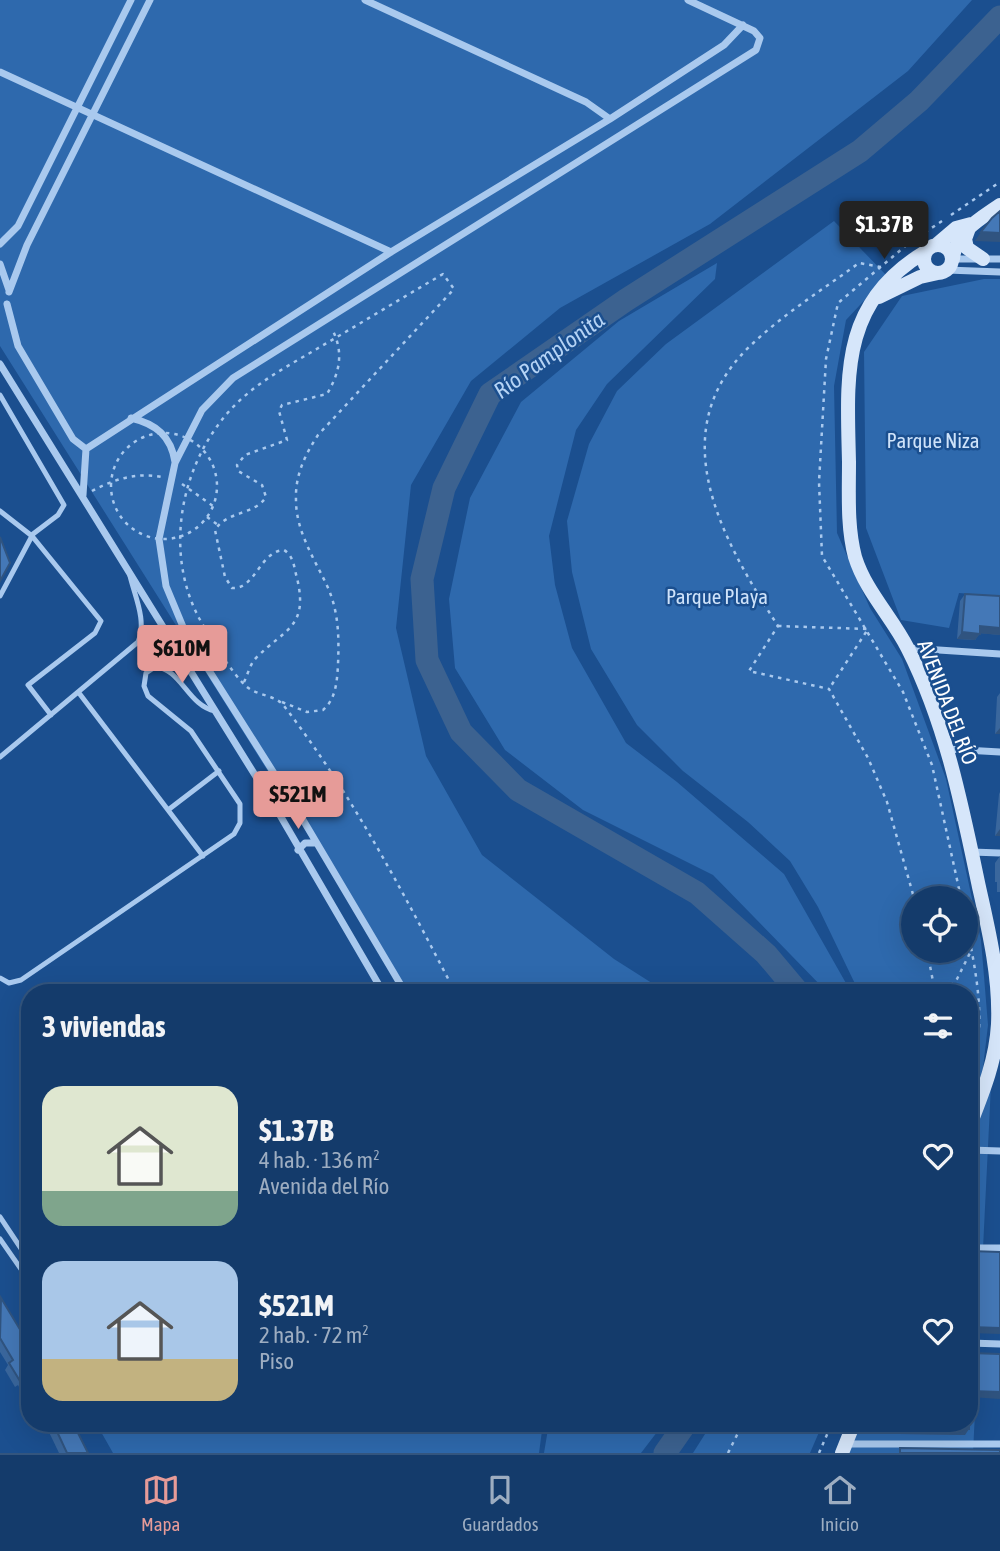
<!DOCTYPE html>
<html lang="es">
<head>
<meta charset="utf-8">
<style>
  body { margin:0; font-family:"Asap Condensed",sans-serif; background:#214673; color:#f1f3f6; height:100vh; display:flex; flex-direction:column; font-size:26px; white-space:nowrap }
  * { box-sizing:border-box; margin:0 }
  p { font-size:23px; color:#9dadc1 }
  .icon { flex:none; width:38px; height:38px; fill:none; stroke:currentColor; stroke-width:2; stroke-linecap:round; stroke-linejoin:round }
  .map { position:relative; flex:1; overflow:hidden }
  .sheet { position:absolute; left:21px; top:984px; width:957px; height:448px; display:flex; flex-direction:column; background:#143b6b; border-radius:28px; box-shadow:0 7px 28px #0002,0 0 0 2px #33557e }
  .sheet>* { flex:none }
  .controls { position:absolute; left:901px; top:886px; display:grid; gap:14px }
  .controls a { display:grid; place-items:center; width:77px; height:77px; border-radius:50%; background:#143b6b; box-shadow:0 7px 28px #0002,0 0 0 2px #33557e; font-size:35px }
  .price { position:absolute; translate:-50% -60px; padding:0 16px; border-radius:7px; background:#e69b98; color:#111; font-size:23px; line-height:46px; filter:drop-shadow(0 2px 4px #0008) }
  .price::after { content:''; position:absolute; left:50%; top:42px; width:21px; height:16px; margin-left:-10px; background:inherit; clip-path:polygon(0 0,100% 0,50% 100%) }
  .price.selected { background:#222; color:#fff }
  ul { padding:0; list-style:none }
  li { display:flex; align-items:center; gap:21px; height:175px; padding:0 21px }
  li span { display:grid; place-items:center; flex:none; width:196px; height:140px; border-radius:21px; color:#555 }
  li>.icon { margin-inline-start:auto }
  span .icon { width:84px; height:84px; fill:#fffc; stroke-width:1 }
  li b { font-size:30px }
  h2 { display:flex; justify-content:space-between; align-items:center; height:84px; padding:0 21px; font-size:30px }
  .tabs { display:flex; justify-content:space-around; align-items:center; height:98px; border-top:2px solid #33557e; background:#143b6b; font-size:19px; color:#9dadc1 }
  .tabs a { display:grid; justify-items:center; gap:4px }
  .tabs .selected { color:#e69b98 }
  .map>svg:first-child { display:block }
  .green { fill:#2e69ad; fill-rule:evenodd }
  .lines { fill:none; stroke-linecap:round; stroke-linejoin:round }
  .river { stroke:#3c6290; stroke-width:23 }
  .path { stroke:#a9c9ee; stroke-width:2.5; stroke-dasharray:3.5 5; stroke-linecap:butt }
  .lane { stroke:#a9c9ee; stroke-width:5 }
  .street { stroke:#a9c9ee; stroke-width:7 }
  .secondary { stroke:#d6e6fa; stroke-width:14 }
  .wall { fill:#3a679d }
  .shaded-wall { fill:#305480 }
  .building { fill:#4478b7; stroke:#305480; stroke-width:2 }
  .labels { text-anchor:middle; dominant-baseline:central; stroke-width:5; stroke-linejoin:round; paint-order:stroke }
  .park-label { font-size:21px; fill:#cfe3fa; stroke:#1b4f8f }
  .street-label { font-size:21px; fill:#fff; stroke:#1b4f8f }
  .water-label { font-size:23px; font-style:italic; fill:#b5d3f5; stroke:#1b4f8f }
</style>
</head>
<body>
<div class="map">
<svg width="1000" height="1453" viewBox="0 0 1000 1453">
  <rect width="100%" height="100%" fill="#1b4f8f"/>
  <path class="green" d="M0,0h972l-64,71 -198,153 -150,84 -89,73 -60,104 -15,143 30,128 56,99 132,104 52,33h-259l-407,-646z
    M834,221l53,55 -41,44 -12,66 3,147 33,75 32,51 44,120 35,161 7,85 -6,51 -12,29v-113h-111l-41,-85 -28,-46 -42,-39 -65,-51 -46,-46 -46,-76 -19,-77 -5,-51 22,-77 28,-53 49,-47zM914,898h52v52h-52z
    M717,263l-2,16 -108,105 -31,46 -27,106 6,49 17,63 54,95 51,39 107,92 67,118h-24l-114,-117 -130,-65 -78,-60 -50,-82 -6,-69 21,-101 51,-96 98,-81z
    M984,279h16v317l-41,-3 -10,35 -48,-8 -35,-92 -2,-176 38,-56z
    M991,1085l-18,368h-135l13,-30h119v-284z
    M96,1423h447l-4,30h-426z
    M549,1423h115l-23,30h-97z
    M712,1423h111l-13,30h-117z"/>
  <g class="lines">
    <path class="river" d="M798,992l-32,-38 -69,-61 -179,-103 -57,-58 -34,-72 -5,-81 22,-91 46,-94 136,-94 234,-149 59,-50 81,-84
      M665,1453l21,-30"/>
    <path class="path" d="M951,215l49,-33
      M942,221l-33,22 -71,60 -12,56 -7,123 3,74 81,136 29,73 29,133
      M881,267l-22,-4c-37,27 -77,52 -110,84 -89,87 -25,195 29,279l-29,45 80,18 39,69 19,44 27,96
      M111 486a53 53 0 1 1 106 0a53 53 0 1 1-106 0Z
      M182,484l31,22
      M92,491c22,-12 45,-19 70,-14
      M207,517l11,8
      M778,626l90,3 -39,60
      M244,682c4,-8 6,-18 12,-24 28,-29 53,-30 41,-80 -3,-10 -3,-22 -13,-28 -24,1 -29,40 -52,38l-7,-11 -10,-47c11,-19 40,-15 51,-33l-4,-12 -24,-14 -1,-6 8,-10 42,-15 -8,-29 3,-6 45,-11c13,-22 17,-42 5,-65
      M282,702l25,10 16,-2c13,-11 14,-29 15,-45 1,-26 1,-50 -9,-75 -13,-29 -33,-57 -33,-90 -1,-25 9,-45 22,-65l136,-146 -11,-15c-41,24 -82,49 -123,73 -30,18 -62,34 -87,60 -52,55 -70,143 -34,211 10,18 33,56 48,69 11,9 29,8 37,19 68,88 120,188 171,286
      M966,923c10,48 22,104 4,151
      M927,950l8,42
      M945,992l12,-13 14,-28
      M728,1453l15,-30
      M819,1453l13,-30"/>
    <path class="lane" d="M0,395l64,110 -6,10 -25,19 -33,62
      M0,511l32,25 69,85 -6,12 -67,52 23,30
      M79,693l124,163
      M0,757l138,-115c9,-21 -3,-45 -8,-66
      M168,810l51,-39
      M0,978l9,5 12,-3 213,-146 6,-11v-19l-49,-73 -43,-35 -4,-10 2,-13 9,-6c26,1 33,39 60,44
      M0,1217l30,45
      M0,1239l30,43"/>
    <path class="street" d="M365,0l221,102 24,17
      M0,72l391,180
      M0,244l18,-18 113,-226
      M953,259h47
      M0,264l9,26
      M947,270l53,2
      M9,292l18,-47 123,-245
      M7,304l11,42 55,93 13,10
      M0,364l281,453 102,175
      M131,418c25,6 40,18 44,44
      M83,495l3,-46 305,-197 219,-133 114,-74 19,-20
      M908,648l92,6
      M947,749l53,3
      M298,850l7,-7h11
      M972,852l28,1
      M405,992l-109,-184 -110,-174 -20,-48 -7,-47 16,-76 27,-53 31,-32 523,-328 4,-12 -6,-7 -66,-31
      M970,1150l30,1
      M970,1248h30
      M970,1343l30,1
      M846,1444h154"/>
    <path class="secondary" d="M969,228l-4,11 2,9 16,11
      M924 259a14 14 0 1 1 28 0a14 14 0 1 1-28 0Z
      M936,245l20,-17 15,-4
      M925,252c-85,51 -78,123 -76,210 0,32 -2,65 6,95 11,35 37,60 53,92 38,75 54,157 71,238 10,44 21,91 19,137 -2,36 -15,68 -28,101
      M953,259c2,-27 27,-40 47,-54
      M879,297l41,-20 18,-4
      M842,1453l12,-30"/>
  </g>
  <path class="wall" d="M965,594l35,2v39l-20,-2 -5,7 -18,-1 3,-38z
    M1000,693v41h-5l2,-37z
    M1000,792v44h-5l4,-42z
    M1000,856v36h-3v-10h-2v-19z
    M0,1299l30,47v61l-12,-22 -3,2 -10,-17 3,-5 -8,-13z
    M38,1423h35l15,30h-29l-11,-23 -5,2z
    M901,1423h68l-4,12 -65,-1z"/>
  <path class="shaded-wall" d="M981,232l19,1v9l-25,-1z
    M980,626l20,2v7l-25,-2z
    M962,632l18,2 -5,6 -18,-1z
    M1000,728v6h-5z
    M1000,829v7h-5z
    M970,1327l30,1v6l-30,-1z
    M971,1391l29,1v7l-30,-2z
    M53,1423l-5,7 -5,2 5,-6z
    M904,1428l65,1 -4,6 -65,-1z"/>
  <path class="building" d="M1000,211v22l-19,-1 11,-14z
    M0,537l10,26 -10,18z
    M965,594l35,2v32l-20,-2v8l-18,-2z
    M970,1251l30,1v76l-30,-1z
    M1,1298l29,48v45l-7,-12 -3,2 -11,-18 4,-3 -13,-22z
    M970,1353l30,1v38l-29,-1 -1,30z
    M46,1423h27l15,30h-21l-14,-30 -5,3z
    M904,1423h65v6l-65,-1z
    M900,1448l100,2v3h-100z"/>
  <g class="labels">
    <g class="park-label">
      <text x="933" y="440">Parque Niza</text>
      <text x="717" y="596">Parque Playa</text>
    </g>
    <g class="street-label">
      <text transform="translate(948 702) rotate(69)">AVENIDA DEL RÍO</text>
    </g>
    <g class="water-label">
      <text transform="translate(549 355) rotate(-36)">Río Pamplonita</text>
    </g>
  </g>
</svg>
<div class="controls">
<a><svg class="icon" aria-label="locate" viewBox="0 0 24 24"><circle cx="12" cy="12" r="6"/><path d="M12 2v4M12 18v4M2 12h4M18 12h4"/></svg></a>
</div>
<b class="price selected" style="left:884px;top:261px">$1.37B</b>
<b class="price" style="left:182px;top:685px">$610M</b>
<b class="price" style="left:298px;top:831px">$521M</b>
<section class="sheet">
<h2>3 viviendas<svg class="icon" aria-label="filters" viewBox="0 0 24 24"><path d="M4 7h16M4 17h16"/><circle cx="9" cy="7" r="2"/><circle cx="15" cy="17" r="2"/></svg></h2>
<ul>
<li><span style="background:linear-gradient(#dfe7d0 75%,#7fa58c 0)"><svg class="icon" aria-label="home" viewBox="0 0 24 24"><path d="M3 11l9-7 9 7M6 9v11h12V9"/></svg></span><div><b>$1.37B</b><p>4 hab. · 136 m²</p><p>Avenida del Río</p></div><svg class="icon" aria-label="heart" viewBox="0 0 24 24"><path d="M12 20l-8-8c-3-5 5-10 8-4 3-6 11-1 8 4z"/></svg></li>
<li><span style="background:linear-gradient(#a9c7e8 70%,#c2b280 0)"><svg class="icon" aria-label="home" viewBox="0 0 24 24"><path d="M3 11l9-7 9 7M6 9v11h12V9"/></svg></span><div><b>$521M</b><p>2 hab. · 72 m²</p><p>Piso</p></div><svg class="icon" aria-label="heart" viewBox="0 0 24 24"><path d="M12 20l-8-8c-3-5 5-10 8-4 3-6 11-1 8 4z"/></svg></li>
</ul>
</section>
</div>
<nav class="tabs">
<a class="selected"><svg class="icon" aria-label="map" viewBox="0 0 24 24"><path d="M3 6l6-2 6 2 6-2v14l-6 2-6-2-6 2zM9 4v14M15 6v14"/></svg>Mapa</a>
<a><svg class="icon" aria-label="saved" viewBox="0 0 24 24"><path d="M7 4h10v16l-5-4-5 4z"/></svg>Guardados</a>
<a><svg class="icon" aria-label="home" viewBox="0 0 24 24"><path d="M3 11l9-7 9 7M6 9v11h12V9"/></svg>Inicio</a>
</nav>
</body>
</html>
